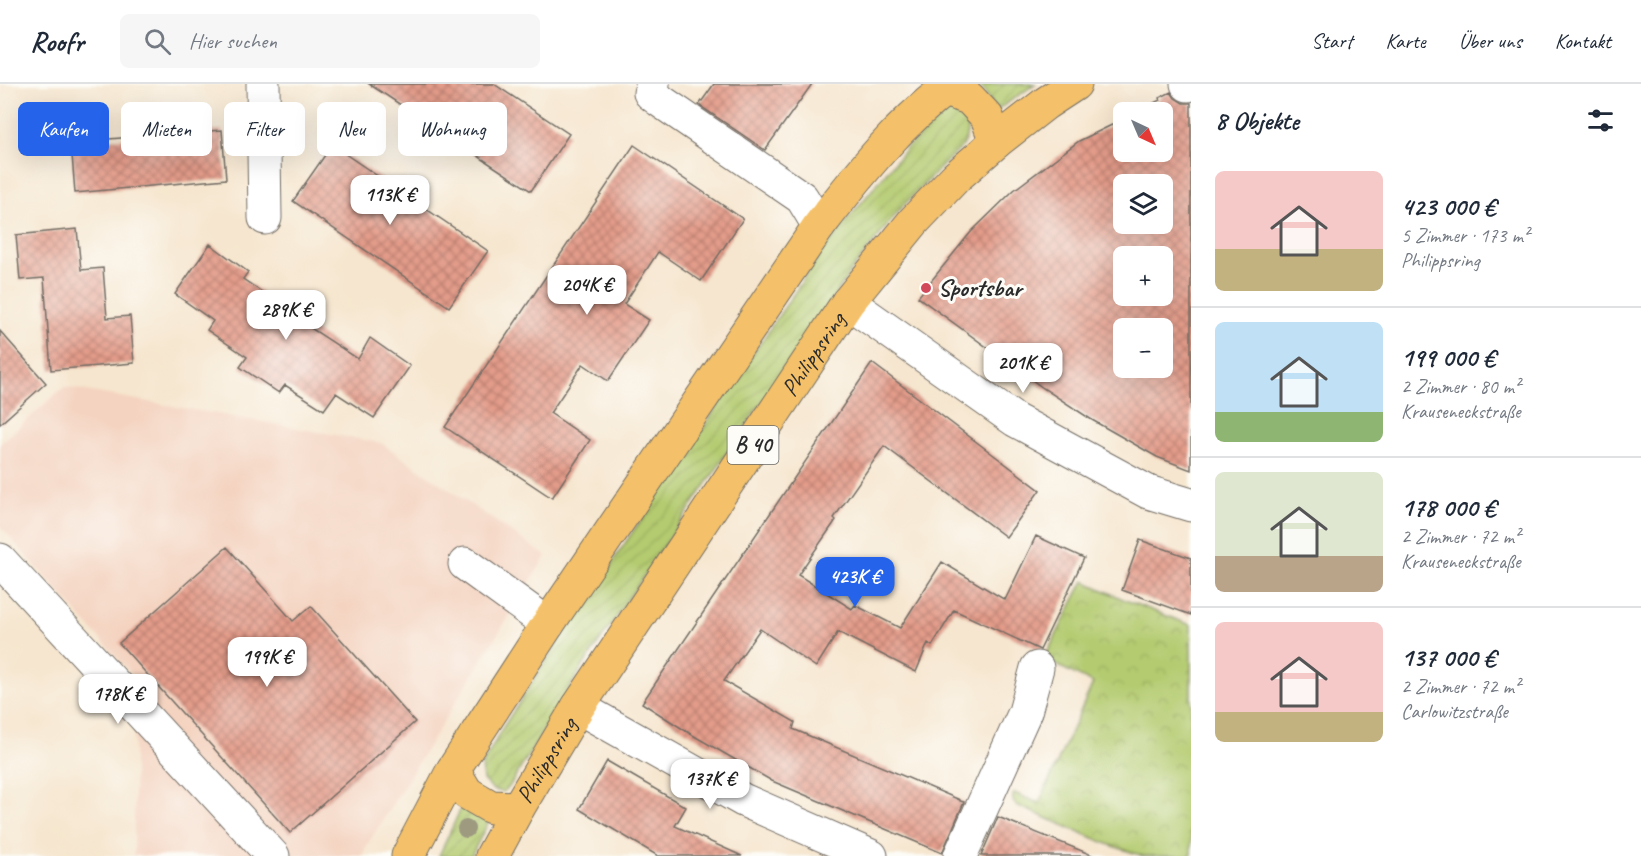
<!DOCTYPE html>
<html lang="de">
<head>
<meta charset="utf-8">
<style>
  body { margin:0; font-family:Caveat,sans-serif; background:#f6f6f7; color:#1f2937; height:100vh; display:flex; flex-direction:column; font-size:22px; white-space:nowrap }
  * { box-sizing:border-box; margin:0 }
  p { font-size:20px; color:#747a83 }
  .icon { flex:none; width:33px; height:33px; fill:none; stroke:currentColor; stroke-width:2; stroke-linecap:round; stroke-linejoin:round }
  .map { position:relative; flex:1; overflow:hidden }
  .panel { display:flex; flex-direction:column; background:#fff; width:450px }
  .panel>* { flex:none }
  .hud { position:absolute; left:18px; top:18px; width:570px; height:54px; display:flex; gap:12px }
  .needle { width:39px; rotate:136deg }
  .fabs { position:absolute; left:1113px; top:18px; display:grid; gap:12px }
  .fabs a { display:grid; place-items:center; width:60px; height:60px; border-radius:9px; background:#fff; box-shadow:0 6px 24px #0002; font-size:30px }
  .price { position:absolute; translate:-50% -51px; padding:0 14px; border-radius:12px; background:#fff; color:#222; font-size:20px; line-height:39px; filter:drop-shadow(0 2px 3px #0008) }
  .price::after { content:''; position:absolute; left:50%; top:36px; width:18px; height:14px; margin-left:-9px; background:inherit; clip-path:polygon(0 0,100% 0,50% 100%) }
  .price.current { background:#2563eb; color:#fff }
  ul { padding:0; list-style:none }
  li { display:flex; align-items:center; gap:18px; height:150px; padding:0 24px }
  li+li { border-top:2px solid #e0e1e3 }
  li span { display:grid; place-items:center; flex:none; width:168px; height:120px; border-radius:9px; color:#555 }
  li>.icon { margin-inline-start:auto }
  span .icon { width:72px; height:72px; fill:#fffc; stroke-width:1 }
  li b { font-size:26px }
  h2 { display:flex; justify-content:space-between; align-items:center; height:72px; padding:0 24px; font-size:26px }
  .pill { padding:0 21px; border-radius:9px; background:#fff; box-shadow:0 6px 24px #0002; font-size:21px; line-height:54px }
  .pill.current { background:#2563eb; color:#fff }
  header { display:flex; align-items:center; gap:36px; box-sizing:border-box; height:84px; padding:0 30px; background:#fff; border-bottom:2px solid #e0e1e3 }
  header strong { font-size:28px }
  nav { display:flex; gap:33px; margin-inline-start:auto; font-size:21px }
  .search { width:420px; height:54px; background:#f6f6f7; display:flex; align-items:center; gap:15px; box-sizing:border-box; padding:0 21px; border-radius:9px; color:#747a83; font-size:22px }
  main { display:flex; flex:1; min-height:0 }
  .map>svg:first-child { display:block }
  .built { fill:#f4d3c0 }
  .park { fill:url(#park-crowns); stroke:#707b4e; stroke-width:1.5 }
  .garden { fill:url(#garden-furrows); stroke:#707b4e; stroke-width:1.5 }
  .building { fill:url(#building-cross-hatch); fill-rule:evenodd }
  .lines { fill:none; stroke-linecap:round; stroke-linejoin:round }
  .minor-casing { stroke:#726c64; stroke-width:35 }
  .major-casing { stroke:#726c64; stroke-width:35 }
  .minor { stroke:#fff; stroke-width:33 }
  .major { stroke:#f4c16a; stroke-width:33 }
  .tree { fill:#9d9a80 }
  .poi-dot { fill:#d1495b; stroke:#fdfcf7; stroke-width:2 }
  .labels { text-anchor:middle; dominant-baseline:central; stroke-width:6; stroke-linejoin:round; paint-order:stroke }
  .shield { fill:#fdfcf7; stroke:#6a6a68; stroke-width:1.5 }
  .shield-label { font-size:22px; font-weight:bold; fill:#2b2b2b }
  .poi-label { font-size:24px; font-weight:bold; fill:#2b2b2b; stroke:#fdfcf7; text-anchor:start }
  .street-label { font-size:24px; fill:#2b2b2b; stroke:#fdfcf7 }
</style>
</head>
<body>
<header>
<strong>Roofr</strong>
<div class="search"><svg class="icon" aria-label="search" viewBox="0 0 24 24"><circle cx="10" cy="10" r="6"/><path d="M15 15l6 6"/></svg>Hier suchen</div>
<nav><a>Start</a><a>Karte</a><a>Über uns</a><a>Kontakt</a></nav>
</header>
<main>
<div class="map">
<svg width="1191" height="772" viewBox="0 0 1191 772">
  <defs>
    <pattern id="park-crowns" width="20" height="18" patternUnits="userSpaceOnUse" patternTransform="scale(1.5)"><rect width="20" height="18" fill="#b4cb70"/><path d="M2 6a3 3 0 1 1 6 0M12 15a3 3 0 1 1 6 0" fill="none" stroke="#9bae61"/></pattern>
    <pattern id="garden-furrows" width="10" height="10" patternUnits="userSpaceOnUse" patternTransform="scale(1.5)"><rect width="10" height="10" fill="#b4cb70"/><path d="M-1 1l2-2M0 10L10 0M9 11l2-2" fill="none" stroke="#9bae61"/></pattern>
    <pattern id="building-cross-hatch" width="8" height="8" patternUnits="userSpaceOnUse" patternTransform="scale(1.5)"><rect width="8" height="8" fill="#e49c8a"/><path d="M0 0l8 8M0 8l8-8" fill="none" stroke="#b97f71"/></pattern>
  </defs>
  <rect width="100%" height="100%" fill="#fdfcf7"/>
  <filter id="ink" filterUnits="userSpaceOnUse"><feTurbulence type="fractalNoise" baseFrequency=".0167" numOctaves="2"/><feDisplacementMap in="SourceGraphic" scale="12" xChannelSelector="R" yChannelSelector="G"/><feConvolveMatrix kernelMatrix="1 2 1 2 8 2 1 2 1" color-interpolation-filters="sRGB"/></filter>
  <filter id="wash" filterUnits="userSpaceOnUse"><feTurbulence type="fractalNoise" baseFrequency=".008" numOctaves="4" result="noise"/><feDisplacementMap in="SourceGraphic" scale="24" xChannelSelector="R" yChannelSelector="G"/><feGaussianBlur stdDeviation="1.35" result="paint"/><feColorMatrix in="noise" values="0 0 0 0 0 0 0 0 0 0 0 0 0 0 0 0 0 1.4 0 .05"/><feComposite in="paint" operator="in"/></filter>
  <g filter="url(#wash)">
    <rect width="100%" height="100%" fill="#f6e6cf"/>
    <path class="built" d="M64,303l317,56 165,113 -180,291 -4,9h-228v-179l-134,-151v-82z"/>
    <path class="park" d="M1084,497l41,19 66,25v231h-48l-33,-11 -94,-40c-4,-4 -4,-7 -2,-12l25,10 54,-120 -49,-24z"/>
    <path class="garden" d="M981,0h54l-38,26 -17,-25z
      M953,26c17,6 16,19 11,34l-64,65 -52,66 -265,391 -74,121 -6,5 -10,-2 -10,-10 -1,-14 20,-37 53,-82 271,-401 82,-100 35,-32z
      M462,722l27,15 -18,35h-32z"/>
    <g id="blocks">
      <path class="building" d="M369,0h125l75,50 -38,57z
        M714,0h98l-47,66 -66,-45z
        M1171,8l4,6 8,5h8v367l-34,-13 -65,-37 -49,-32 -125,-91 53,-65 43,-42 65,-49 45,-22v33h38v-40h-26l24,-12 -1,-2zM1124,100h38v40h-38zM1124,172h38v40h-38zM1124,244h38v40h-38z
        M222,46l4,49 -151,14 -4,-51z
        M332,61l156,106 -39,56 -156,-106z
        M634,61l109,74 -42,62 -43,-29 -34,52 25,16 -41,61 -25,-17 -33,49 40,27 -38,58 -107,-71z
        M77,145l4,41 22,-2 4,50 23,-2 4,47 -83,7 -7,-92 -24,2 -4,-45z
        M210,160l38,28 -5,7 39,27 -2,2 78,51 12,-21 40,28 -36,52 -38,-25 -12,17 -39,-25 -6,8 -39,-26 7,-10 -40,-27 6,-9 -38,-27z
        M0,247l46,52 -46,41z
        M872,279l168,127 -34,47 -122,-91 -50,72 2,2 -38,55 54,34 3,-4 45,23 42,-66 63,38 31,-64 48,22 -44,92 -86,-40 -22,36 -4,-3 -12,29 -78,-40 -22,35 -56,-38 -36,52 71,41 -2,7 167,71v1l4,1 -22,51 -170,-72 -83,-48 -47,-30z
        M1140,456l51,18v57l-69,-25z
        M227,463l66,74 18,-15 104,116 -125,111 -171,-190z
        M607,677l79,46 -11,19 67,30h-84l-79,-47z
        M998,733l94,38v1h-111z"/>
    </g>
  </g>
  <g filter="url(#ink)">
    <use href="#blocks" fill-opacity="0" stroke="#726c64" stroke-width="1.5"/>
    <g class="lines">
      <defs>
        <path id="minor" d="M263,0l2,134
          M653,0l-3,9 9,7 143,98 17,28
          M1187,0l1,1
          M848,218l167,118 133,72 43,13
          M0,476l273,296
          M465,480l83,60
          M578,623l165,93 128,56
          M960,772l65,-144 12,-44"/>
        <g id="major">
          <path d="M944,6l25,8 18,19 9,25"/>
          <path d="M453,686l14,23 24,14 27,1"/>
          <path d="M408,772l45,-86 95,-146 271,-398c40,-52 80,-103 133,-142"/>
          <path id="s1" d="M492,772l26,-48 60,-101 270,-405 66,-81 42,-44 40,-35 50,-39 29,-19"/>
        </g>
      </defs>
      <use href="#minor" class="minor-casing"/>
      <use href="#major" class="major-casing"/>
      <use href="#minor" class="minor"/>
      <use href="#major" class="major"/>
    </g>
    <circle class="tree" cx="466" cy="745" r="9"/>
  </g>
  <circle class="poi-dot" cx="926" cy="204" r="6"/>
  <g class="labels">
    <rect class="shield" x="727.5" y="342" width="51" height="38" rx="4.5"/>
    <g class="shield-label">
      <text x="753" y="361">B 40</text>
    </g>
    <g class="poi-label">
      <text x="938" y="204">Sportsbar</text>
    </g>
    <g class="street-label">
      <text stroke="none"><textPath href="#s1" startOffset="596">Philippsring</textPath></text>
      <text stroke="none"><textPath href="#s1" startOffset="110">Philippsring</textPath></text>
    </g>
  </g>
</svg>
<div class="fabs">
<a><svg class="needle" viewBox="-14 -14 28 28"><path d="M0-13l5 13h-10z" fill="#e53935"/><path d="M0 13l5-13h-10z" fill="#747a83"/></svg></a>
<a><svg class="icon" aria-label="layers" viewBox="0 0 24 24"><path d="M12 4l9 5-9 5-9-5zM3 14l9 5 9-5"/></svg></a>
<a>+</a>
<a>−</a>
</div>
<b class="price" style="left:390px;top:142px">113K €</b>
<b class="price" style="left:587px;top:232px">204K €</b>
<b class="price" style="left:286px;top:257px">289K €</b>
<b class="price" style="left:1023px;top:310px">201K €</b>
<b class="price current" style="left:855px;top:524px">423K €</b>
<b class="price" style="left:267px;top:604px">199K €</b>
<b class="price" style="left:118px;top:641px">178K €</b>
<b class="price" style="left:710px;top:726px">137K €</b>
<div class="hud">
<a class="pill current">Kaufen</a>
<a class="pill">Mieten</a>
<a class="pill">Filter</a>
<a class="pill">Neu</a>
<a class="pill">Wohnung</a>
</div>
</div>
<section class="panel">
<h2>8 Objekte<svg class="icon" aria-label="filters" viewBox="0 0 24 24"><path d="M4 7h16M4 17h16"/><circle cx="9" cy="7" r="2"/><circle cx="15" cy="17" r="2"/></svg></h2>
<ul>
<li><span style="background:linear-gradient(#f6c9c9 65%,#c2b280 0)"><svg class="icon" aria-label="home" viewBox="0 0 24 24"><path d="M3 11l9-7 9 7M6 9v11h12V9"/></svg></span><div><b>423 000 €</b><p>5 Zimmer · 173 m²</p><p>Philippsring</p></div></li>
<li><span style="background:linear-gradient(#bfe0f5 75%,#8fb573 0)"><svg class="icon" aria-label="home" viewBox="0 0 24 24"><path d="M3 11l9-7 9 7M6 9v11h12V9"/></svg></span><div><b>199 000 €</b><p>2 Zimmer · 80 m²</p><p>Krauseneckstraße</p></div></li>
<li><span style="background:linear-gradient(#dfe7d0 70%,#b9a48a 0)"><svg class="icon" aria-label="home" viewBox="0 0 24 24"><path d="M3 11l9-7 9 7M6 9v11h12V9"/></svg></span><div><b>178 000 €</b><p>2 Zimmer · 72 m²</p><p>Krauseneckstraße</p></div></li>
<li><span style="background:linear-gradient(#f6c9c9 75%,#c2b280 0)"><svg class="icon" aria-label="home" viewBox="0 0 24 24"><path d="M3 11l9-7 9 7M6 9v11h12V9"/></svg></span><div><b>137 000 €</b><p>2 Zimmer · 72 m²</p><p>Carlowitzstraße</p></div></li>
</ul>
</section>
</main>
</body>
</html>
